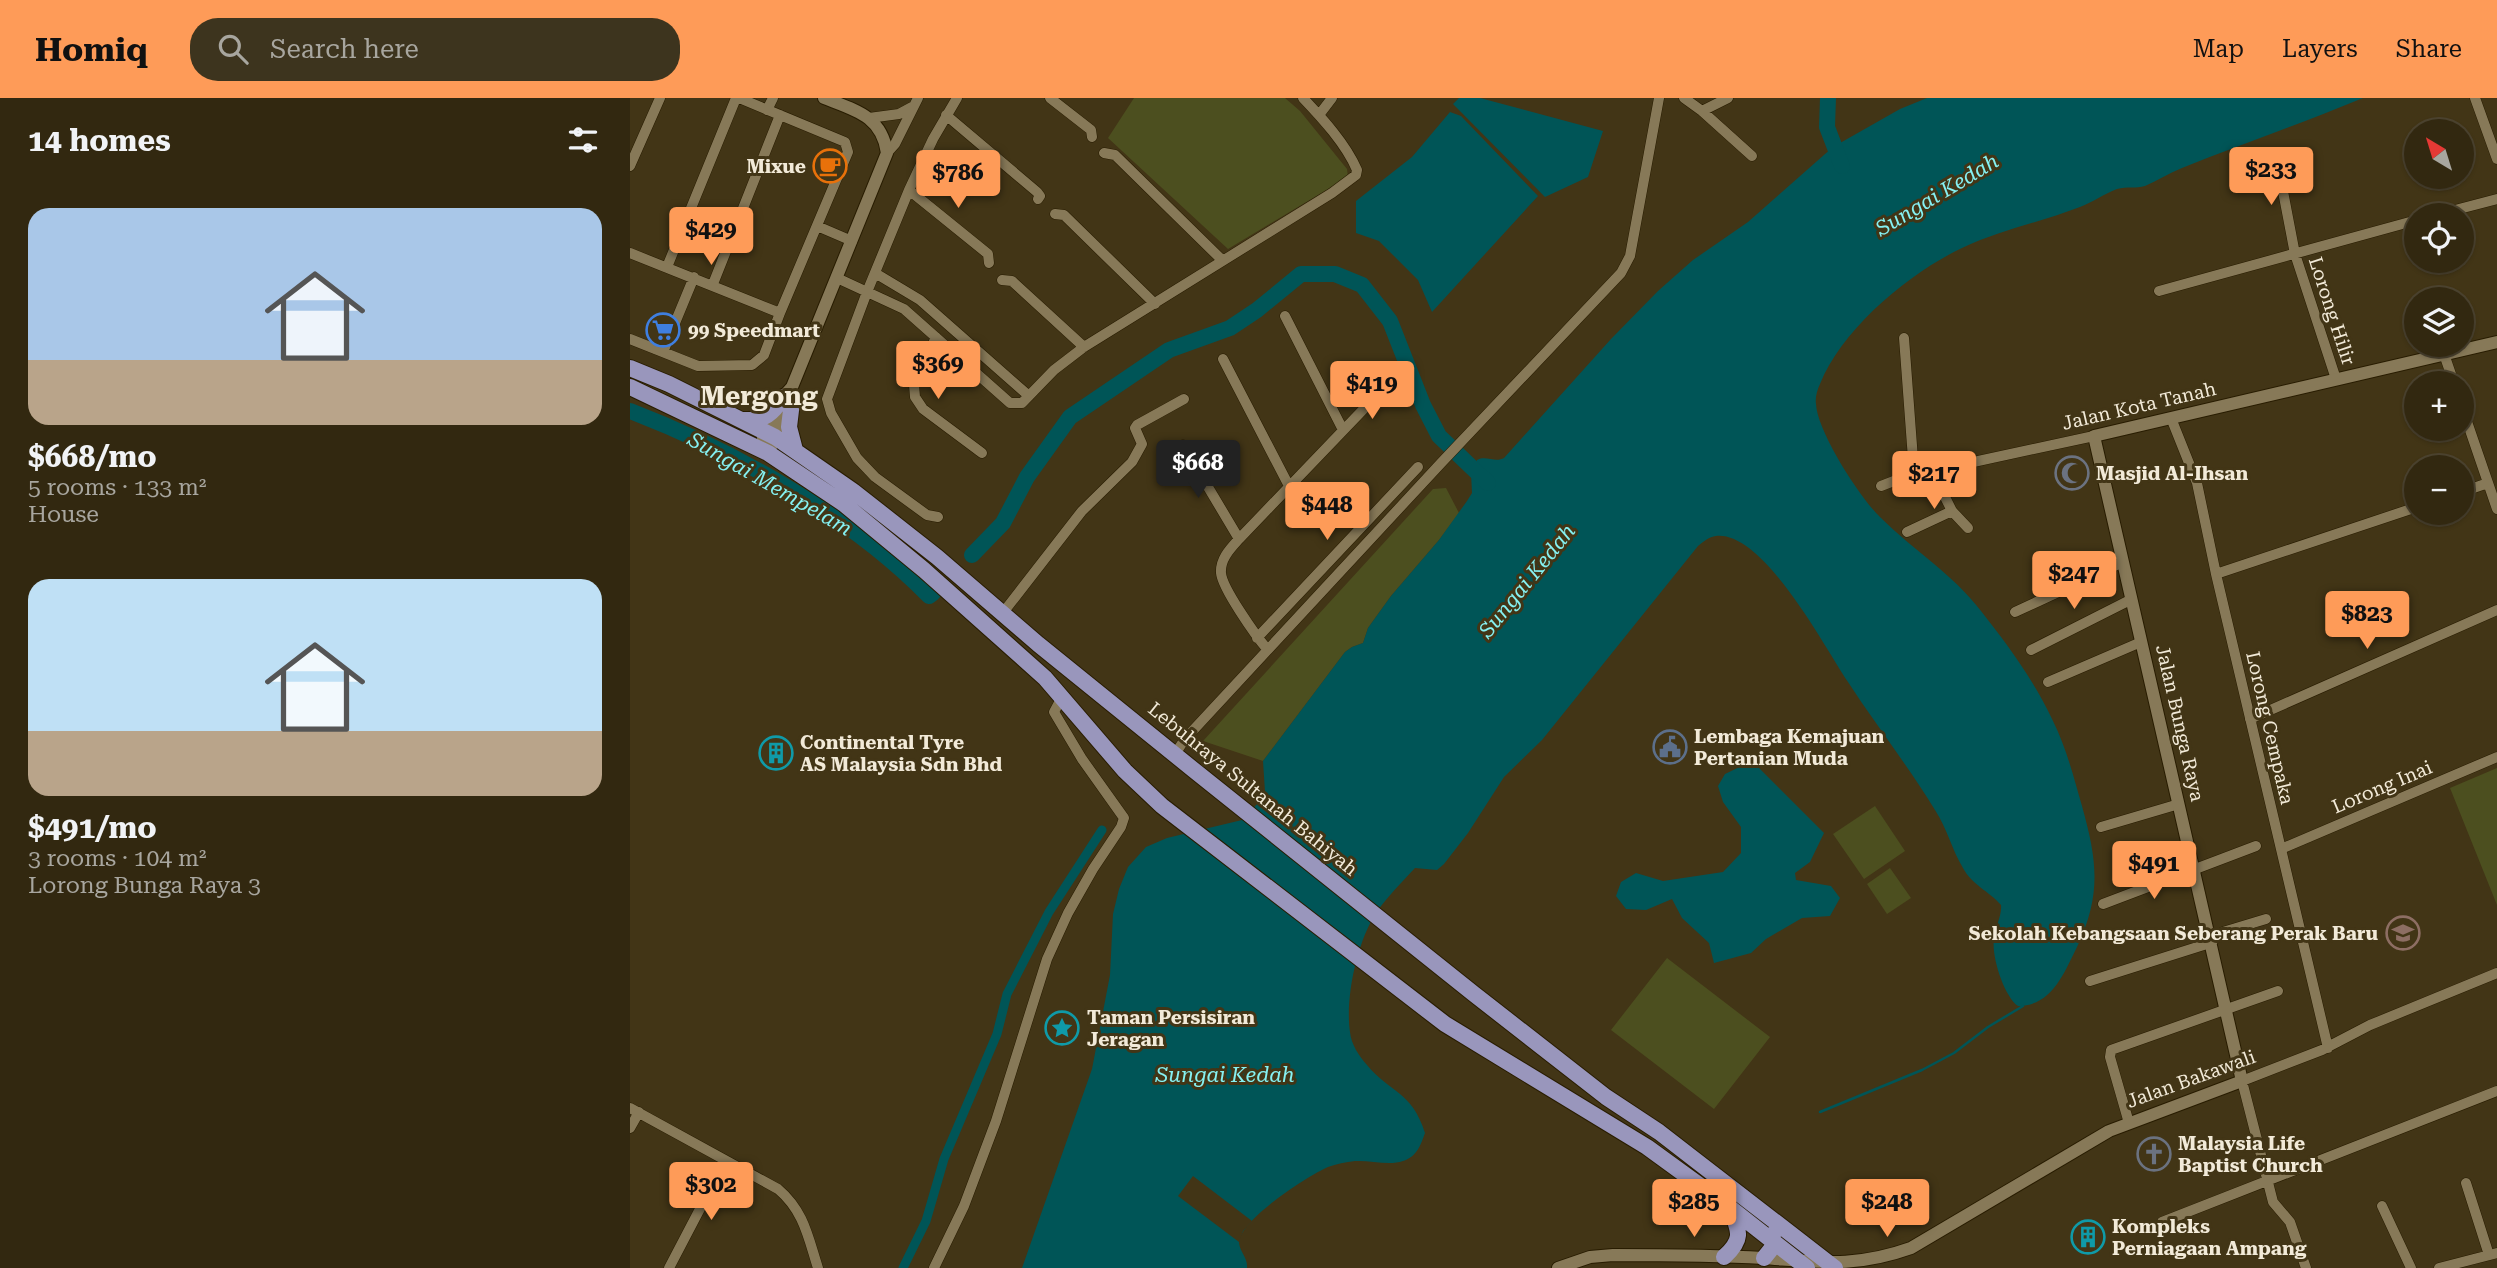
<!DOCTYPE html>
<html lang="en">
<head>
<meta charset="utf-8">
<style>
  body { margin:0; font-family:"Roboto Serif",serif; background:#3d341e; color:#f1f3f6; height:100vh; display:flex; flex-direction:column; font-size:26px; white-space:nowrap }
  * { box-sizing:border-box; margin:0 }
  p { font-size:23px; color:#a8a69f }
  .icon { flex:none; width:38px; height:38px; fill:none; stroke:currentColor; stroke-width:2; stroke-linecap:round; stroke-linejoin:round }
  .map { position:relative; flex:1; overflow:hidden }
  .panel { display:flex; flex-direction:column; background:#322810; width:630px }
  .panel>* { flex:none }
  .needle { width:46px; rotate:322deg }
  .controls { position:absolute; left:1774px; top:21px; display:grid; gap:14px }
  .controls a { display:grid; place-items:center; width:70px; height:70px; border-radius:50%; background:#322810; box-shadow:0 2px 5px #0004,0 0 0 2px #4d4430; font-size:35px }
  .price { position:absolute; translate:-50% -60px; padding:0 16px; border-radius:7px; background:#fe9b58; color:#111; font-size:23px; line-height:46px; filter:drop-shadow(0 2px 4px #0008) }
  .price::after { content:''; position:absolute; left:50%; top:42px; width:21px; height:16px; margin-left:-10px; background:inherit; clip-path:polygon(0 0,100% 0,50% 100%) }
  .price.active { background:#222; color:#fff }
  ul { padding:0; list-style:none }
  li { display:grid; align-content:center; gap:14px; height:371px; padding:0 28px }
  li span { display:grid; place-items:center; height:217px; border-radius:21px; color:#555 }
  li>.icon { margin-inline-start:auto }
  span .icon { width:126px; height:126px; fill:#fffc; stroke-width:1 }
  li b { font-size:30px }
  h2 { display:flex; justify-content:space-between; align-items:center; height:84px; padding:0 28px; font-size:30px }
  header { display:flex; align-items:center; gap:42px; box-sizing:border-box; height:98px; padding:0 35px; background:#fe9b58; color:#111 }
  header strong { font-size:33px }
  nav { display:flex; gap:38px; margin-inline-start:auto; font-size:24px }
  .search { width:490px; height:63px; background:#3d341e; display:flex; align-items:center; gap:18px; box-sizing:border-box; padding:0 24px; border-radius:28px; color:#a8a69f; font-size:26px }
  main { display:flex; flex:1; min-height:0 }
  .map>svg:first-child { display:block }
  .green { fill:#4c4f1f }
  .water { fill:#005557 }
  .pier { fill:#423516 }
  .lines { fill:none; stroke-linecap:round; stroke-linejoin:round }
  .stream { stroke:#005557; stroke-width:2.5 }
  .canal { stroke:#005557; stroke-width:9 }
  .river { stroke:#005557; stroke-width:16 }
  .minor-casing { stroke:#281c00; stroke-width:11 }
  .tertiary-casing { stroke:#281c00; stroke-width:14 }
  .primary-casing { stroke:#281c00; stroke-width:18 }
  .minor { stroke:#877958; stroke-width:10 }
  .tertiary { stroke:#877958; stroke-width:12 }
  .primary { stroke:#9996bc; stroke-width:16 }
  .labels { text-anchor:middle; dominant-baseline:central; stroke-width:6; stroke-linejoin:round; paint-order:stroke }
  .poi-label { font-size:19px; font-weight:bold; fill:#f2ead8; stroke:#423516; text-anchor:start }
  .street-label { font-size:19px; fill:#f2ead8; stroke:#423516 }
  .water-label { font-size:21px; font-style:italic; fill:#85f1f2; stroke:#423516 }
  .district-label { font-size:26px; font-weight:bold; fill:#f2ead8; stroke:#423516 }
</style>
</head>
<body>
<header>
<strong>Homiq</strong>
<div class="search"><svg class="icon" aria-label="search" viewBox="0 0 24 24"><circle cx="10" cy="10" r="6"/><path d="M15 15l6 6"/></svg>Search here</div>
<nav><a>Map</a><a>Layers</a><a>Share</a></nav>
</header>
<main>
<section class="panel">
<h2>14 homes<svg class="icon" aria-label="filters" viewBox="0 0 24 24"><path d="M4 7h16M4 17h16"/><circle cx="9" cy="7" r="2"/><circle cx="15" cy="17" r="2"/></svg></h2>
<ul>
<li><span style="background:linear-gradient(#a9c7e8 70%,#b9a48a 0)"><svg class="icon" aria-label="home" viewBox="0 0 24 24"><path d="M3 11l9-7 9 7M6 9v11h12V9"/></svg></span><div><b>$668/mo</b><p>5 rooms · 133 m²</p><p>House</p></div></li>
<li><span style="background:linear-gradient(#bfe0f5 70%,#b9a48a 0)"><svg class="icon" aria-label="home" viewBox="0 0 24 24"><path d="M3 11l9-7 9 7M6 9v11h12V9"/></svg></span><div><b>$491/mo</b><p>3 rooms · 104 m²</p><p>Lorong Bunga Raya 3</p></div></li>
</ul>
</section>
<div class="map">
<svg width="1867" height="1170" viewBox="0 0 1867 1170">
  <rect width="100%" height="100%" fill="#423516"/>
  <path class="green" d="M504,0h151l15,13 47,58 1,8 -120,72 -120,-111z
    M816,390l13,25 -20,27 -48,56 -23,32 -5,15 -11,4 -7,5 -82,109 -60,-20 230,-252z
    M1867,670v137l-47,-117z
    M1245,708l30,45 -41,28 -31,-45z
    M1260,770l21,30 -24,16 -20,-30z
    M1037,860l103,79 -56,72 -103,-79z"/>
  <path class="water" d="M829,0h21l123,33 -15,46 -43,20 -92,-93z
    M1297,0h436c-60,25 -121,46 -181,70 -13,5 -25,13 -37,18 -9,3 -18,0 -28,3 -13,5 -24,13 -37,18 -39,15 -80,23 -118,41 -53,25 -120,81 -142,136 -3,6 -5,14 -4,20 1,27 44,94 64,113 33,33 73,57 101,94 27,34 54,71 72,110 13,26 21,57 29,85 15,54 20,88 -5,141 -13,26 -25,59 -59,59 -14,-10 -27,-50 -24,-68 1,-11 8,-22 7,-33 -12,-14 -29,-20 -38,-37 -11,-18 -16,-40 -28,-58 -27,-44 -59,-85 -87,-128 -23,-34 -84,-151 -132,-146 -7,1 -12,5 -18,10l-156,194 -38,37 -36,56 -24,31 -7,6 -22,-2c-13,14 -28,29 -39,45 -19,29 -31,85 -26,119 1,12 9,24 17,33 23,28 45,26 58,68 -4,11 -8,24 -22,28 -14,5 -33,-1 -48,0 -9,1 -19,3 -27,6 -19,8 -89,53 -89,76 1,9 9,15 8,25h-225l70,-199 18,-94 3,-61 6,-25 9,-22 18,-20 21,-9 75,-18 17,-18 6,-10 -2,-31 82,-109 7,-5 11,-4 5,-15 23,-32 48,-56 28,-39 5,-8 -1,-20 6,-13c9,-5 18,3 27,-2l107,-119 47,-48 35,-31 55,-38 85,-75 67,-38z
    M820,14l11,4 77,80 -106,116 -14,-32 -39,-39 -23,-8v-32l56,-44z
    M1122,663l72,72 -14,29 -15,11 1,7 35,6 9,12 -10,18 -28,2 -36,21 -15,14 -37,10 -5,-20 -27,-25 -10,-19 -26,11 -20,-1 -10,-13 5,-14 15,-9 27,8 60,-9 18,-19v-26l-18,-25 -5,-16 7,-12z"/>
  <path class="pier" d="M563,1078l59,45 -9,10 -4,11 -61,-46z"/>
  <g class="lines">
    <path class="stream" d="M1190,1014l102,-42 32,-17 34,-26 35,-21"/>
    <path class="canal" d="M273,1170l23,-47 18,-62 53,-125 10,-40 42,-82 53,-82"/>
    <path class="river" d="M1198,0l-1,29 15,39
      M0,313c104,40 221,105 299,185l4,-3
      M342,457l31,-32 24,-46 43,-60 99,-67 61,-22 27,-18 44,-36h34l27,11 28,36 33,84 16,31 49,47"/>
    <defs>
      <path id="minor" d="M420,0l41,32 1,7
        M1054,0l18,13 50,45
        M1845,0l22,61
        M137,12l6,-12
        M1072,13l26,-13
        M316,17l91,77 3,4 -2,3
        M689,17l13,-17
        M239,20l30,-4 13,-7
        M257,55l8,-9 23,-46
        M474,55l11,2 107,105
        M1646,57l19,99 41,125
        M0,68l30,-68
        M279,92l79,64 1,9
        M425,116l9,1 91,89
        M1806,117l61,-16
        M187,128l35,15
        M0,155l150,60
        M37,169l69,-169
        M245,175l45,27 109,96
        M207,180l67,31 106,94h12l32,-33 30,-23 248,-154 24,-18 1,-5c-11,-26 -35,-52 -54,-72
        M372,182l10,1 72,66
        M83,186l67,-169
        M1529,193l258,-71
        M655,218l58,114
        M306,239l-22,48 1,12 8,12 59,44
        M1274,240l9,121 9,11 10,1 162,-35
        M0,241l68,27 54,-1 12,-10 16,-42 68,-161 -3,-10 -106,-44
        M33,254l31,-75
        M1814,256l10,29
        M593,261l66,127
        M1832,309l35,102
        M1541,320l26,65 19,91 112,474
        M553,347l56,94
        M1302,373l20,40 16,17
        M1251,388l41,-16
        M1832,394l26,-9
        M308,419l-11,-2 -52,-38 -18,-19 -26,-45 -4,-14 40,-107 42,-102 24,-51 24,-41
        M1277,434l45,-21
        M1586,476l201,-67
        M1385,514l108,-50
        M372,516l80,-103 50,-49 10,-18 -7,-16 2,-3 47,-26
        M627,540l161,-171
        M637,551c-11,-13 -45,-61 -46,-76 -1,-14 9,-24 18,-34l141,-147
        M1401,552l101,-51
        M1418,584l93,-40
        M1620,621l247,-109
        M545,656l10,-15 257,-277 179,-189 9,-17 29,-158
        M1471,729l78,-23
        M1651,751l216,-92
        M1473,806l153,-58
        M1460,883l120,-38 13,-11 43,-13
        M0,1010l148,81c26,22 30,48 40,79
        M1499,1025l-19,-66 1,-7 167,-59
        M0,1030l9,-16
        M1836,1085l23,72
        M1752,1108l29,62
        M1532,1124l335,-131
        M39,1170l56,-107
        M304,1170l30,-62 32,-85 51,-162 21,-46 25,-44 28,-42 3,-9 -42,-59 -28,-47 8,-15
        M1676,1170l-16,-46 -17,-20 -31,-121 80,-31 48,-25 127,-52
        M1809,1170l58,-15"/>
      <path id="tertiary" d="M133,340l20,-41 9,-10 95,-234c-5,-37 -32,-43 -63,-55
        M138,355l20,-42
        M928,1170l32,-11 23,-2c50,0 100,0 150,3 57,4 92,10 148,-10l198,-117 133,-50 -148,-645 403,-94"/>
      <path id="primary" d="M0,270l39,16 106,53 78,54 84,66 101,87 157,127 279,223 132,103 53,35 176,136
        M0,289l138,66 76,51 80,66 121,108 80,93 37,35 283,218 202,123 81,59 79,62
        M162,304l-3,25 6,23
        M114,322c20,1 29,-6 39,-23
        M1094,1159c19,-17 16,-25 7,-46
        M1134,1160l8,-10 1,-14"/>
    </defs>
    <use href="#minor" class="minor-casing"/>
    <use href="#tertiary" class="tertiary-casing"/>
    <use href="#primary" class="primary-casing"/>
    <use href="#minor" class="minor"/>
    <use href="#tertiary" class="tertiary"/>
    <use href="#primary" class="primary"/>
  </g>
  <defs>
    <symbol id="cafe-ring" viewBox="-11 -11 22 22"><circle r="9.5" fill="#423516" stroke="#e8710a" stroke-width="1.5"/><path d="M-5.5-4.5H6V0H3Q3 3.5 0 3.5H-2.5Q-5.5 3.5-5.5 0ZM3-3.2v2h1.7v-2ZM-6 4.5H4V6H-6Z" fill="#e8710a"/></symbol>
    <symbol id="supermarket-ring" viewBox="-11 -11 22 22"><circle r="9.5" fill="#423516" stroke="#3f7fe0" stroke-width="1.5"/><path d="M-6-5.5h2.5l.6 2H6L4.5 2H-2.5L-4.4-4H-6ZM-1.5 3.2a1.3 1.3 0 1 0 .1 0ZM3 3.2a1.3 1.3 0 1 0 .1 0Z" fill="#3f7fe0"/></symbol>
    <symbol id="mosque-ring" viewBox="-11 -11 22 22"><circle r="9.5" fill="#423516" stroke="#6b7280" stroke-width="1.5"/><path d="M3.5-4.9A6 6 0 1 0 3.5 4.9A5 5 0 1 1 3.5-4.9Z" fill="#6b7280"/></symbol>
    <symbol id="civic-ring" viewBox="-11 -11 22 22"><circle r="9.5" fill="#423516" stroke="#5c6f8a" stroke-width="1.5"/><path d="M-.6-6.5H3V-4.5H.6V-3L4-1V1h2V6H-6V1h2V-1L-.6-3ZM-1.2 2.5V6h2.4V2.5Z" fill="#5c6f8a"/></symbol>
    <symbol id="building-ring" viewBox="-11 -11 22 22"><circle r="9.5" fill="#423516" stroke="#0f9aa8" stroke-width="1.5"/><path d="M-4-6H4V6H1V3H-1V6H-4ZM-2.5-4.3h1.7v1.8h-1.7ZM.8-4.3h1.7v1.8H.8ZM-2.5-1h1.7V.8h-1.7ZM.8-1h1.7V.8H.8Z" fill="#0f9aa8"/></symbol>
    <symbol id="school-ring" viewBox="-11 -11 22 22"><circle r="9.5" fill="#423516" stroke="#8d6e63" stroke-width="1.5"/><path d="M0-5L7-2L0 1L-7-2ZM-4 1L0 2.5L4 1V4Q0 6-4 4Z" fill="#8d6e63"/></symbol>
    <symbol id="sight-ring" viewBox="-11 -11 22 22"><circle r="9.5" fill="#423516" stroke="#0f9aa8" stroke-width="1.5"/><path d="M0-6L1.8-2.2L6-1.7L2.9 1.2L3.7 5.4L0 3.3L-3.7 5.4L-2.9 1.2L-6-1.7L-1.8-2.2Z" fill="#0f9aa8"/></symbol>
    <symbol id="church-ring" viewBox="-11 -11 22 22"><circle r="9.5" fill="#423516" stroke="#6b7280" stroke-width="1.5"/><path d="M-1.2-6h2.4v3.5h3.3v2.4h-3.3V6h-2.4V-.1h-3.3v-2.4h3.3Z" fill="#6b7280"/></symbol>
  </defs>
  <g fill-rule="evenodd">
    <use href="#cafe-ring" x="181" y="49" width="38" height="38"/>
    <use href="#supermarket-ring" x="14" y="213" width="38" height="38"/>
    <use href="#mosque-ring" x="1423" y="356" width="38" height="38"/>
    <use href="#civic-ring" x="1021" y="630" width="38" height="38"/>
    <use href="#building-ring" x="127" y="636" width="38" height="38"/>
    <use href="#school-ring" x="1754" y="816" width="38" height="38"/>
    <use href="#sight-ring" x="413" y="911" width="38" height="38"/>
    <use href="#church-ring" x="1505" y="1037" width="38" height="38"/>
    <use href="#building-ring" x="1439" y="1120" width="38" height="38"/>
  </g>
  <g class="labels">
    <g class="poi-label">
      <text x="176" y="68" text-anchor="end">Mixue</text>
      <text x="58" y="232">99 Speedmart</text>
      <text x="1466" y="375">Masjid Al-Ihsan</text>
      <text x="1064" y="638">Lembaga Kemajuan<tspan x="1064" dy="22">Pertanian Muda</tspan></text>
      <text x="170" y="644">Continental Tyre<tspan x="170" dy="22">AS Malaysia Sdn Bhd</tspan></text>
      <text x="1748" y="835" text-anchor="end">Sekolah Kebangsaan Seberang Perak Baru</text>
      <text x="457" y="919">Taman Persisiran<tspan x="457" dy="22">Jeragan</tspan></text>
      <text x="1548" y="1045">Malaysia Life<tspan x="1548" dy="22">Baptist Church</tspan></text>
      <text x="1482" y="1128">Kompleks<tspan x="1482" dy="22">Perniagaan Ampang</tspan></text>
    </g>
    <g class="street-label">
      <text transform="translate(1702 213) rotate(72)">Lorong Hilir</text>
      <text transform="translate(1509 308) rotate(-13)">Jalan Kota Tanah</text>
      <text transform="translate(1550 625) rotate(77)">Jalan Bunga Raya</text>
      <text transform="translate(1640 630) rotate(77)">Lorong Cempaka</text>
      <text transform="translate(1752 689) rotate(-23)">Lorong Inai</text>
      <text transform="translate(623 691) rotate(39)">Lebuhraya Sultanah Bahiyah</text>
      <text transform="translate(1561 981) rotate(-20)">Jalan Bakawali</text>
    </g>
    <g class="water-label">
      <text transform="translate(1307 97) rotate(-31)">Sungai Kedah</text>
      <text transform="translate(140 386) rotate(30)">Sungai Mempelam</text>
      <text transform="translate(897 483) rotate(-51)">Sungai Kedah</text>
      <text x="595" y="977">Sungai Kedah</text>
    </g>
    <g class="district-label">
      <text x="129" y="298">Mergong</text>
    </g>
  </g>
</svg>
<div class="controls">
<a><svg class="needle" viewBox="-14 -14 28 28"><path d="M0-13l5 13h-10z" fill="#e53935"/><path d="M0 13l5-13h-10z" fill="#a8a69f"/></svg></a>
<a><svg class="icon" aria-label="locate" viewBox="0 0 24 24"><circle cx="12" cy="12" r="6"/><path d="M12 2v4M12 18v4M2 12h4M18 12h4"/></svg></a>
<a><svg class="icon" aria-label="layers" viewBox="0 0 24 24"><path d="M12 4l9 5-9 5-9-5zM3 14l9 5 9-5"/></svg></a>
<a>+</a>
<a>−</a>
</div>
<b class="price" style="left:1641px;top:109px">$233</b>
<b class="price" style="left:328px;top:112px">$786</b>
<b class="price" style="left:81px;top:169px">$429</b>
<b class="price" style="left:308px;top:303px">$369</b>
<b class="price" style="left:742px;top:323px">$419</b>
<b class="price active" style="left:568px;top:402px">$668</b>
<b class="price" style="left:1304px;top:413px">$217</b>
<b class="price" style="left:697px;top:444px">$448</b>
<b class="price" style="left:1444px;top:513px">$247</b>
<b class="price" style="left:1737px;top:553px">$823</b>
<b class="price" style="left:1524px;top:803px">$491</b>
<b class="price" style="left:81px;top:1124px">$302</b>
<b class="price" style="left:1064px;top:1141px">$285</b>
<b class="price" style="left:1257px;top:1141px">$248</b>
</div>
</main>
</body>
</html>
